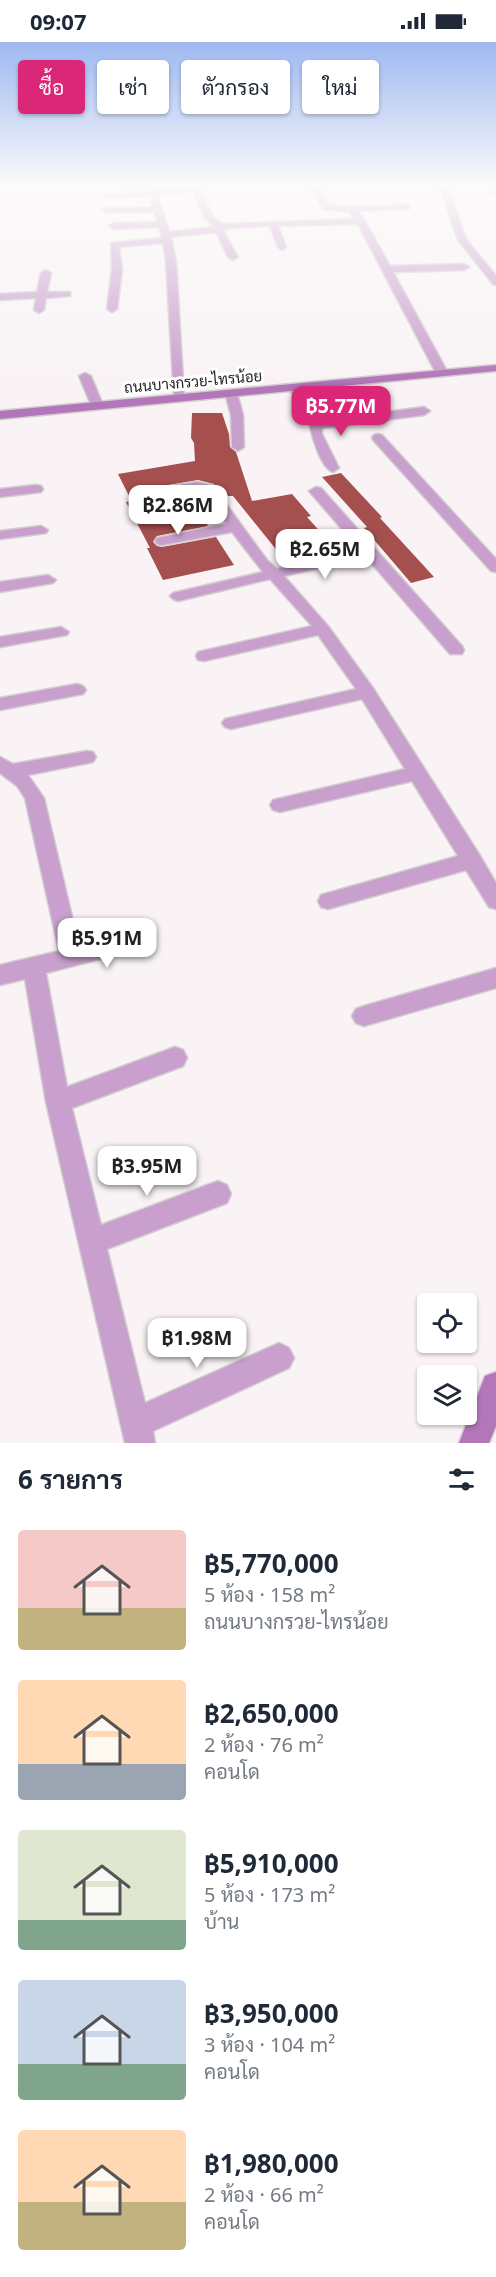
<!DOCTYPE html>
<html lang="th">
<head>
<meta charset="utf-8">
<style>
  body { margin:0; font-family:"Noto Sans",Sarabun,sans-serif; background:#f2f2f3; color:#1f2937; height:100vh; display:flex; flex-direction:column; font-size:22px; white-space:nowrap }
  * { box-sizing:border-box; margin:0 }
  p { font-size:20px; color:#747a83 }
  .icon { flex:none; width:33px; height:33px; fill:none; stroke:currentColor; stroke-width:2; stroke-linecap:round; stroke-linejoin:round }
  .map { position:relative; height:1401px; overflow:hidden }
  .drawer { display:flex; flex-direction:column; background:#fff; flex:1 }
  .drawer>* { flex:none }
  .top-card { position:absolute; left:18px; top:18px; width:460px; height:54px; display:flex; gap:12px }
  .tools { position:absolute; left:417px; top:1251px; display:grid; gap:12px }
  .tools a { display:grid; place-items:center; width:60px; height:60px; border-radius:6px; background:#fff; box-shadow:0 2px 4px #0004; font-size:30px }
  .price { position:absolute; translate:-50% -51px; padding:0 14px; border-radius:12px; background:#fff; color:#222; font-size:20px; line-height:39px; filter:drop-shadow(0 2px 3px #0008) }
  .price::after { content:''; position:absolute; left:50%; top:36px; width:18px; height:14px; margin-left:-9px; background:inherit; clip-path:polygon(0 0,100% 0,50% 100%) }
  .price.active { background:#db2777; color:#fff }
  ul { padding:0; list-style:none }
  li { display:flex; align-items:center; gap:18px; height:150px; padding:0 18px }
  li span { display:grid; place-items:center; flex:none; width:168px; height:120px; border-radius:6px; color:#555 }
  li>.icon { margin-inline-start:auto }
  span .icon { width:72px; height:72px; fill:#fffc; stroke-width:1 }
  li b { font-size:26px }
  h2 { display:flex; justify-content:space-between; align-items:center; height:72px; padding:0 18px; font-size:26px }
  .pill { padding:0 21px; border-radius:6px; background:#fff; box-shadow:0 2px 4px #0004; font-size:21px; line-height:54px }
  .pill.active { background:#db2777; color:#fff }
  .status { display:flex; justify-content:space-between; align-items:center; height:42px; padding:0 30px; background:#fff; direction:ltr }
  .status svg { height:16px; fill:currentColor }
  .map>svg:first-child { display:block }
  .building { fill:#a5504f }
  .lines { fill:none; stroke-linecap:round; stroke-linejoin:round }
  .street-casing { stroke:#d3cecf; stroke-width:3 }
  .secondary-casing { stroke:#d3cecf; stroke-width:3 }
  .street { fill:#c9a0cd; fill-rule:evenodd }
  .secondary { fill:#b276b9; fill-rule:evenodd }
  .labels { text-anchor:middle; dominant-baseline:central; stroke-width:6; stroke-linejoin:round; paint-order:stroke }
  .far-street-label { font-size:15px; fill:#262324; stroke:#fff }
</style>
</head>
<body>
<div class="status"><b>09:07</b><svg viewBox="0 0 49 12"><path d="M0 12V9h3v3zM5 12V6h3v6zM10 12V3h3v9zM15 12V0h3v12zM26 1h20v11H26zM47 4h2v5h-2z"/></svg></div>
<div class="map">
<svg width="496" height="1401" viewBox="0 0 496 1401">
  <rect width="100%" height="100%" fill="#f9f3f5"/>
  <path class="building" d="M192,371h30l7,21 1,13 6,5 16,49 40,-7 19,22 -4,1 27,30 -51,11 -50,-62h-10l-9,-12 -16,-4 -60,10 -9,6 -11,-22 77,-13 -1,-18 -3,-5z
    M341,431l41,44 -2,1 54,59 -23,6 -47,-55 3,-1 -45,-50z
    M197,450l8,6 -15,1 18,27 -51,10 -4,6 4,4 5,1 54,-10 18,28 -71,15 -16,-32h3l-24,-46 5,-1 -1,-3 8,4z"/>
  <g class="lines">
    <defs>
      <path id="street" d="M146,143h8l1,4 36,-1 -1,-3h8l15,32 9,7 133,-5 -6,-7 -26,-3 -13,-24h8l11,20 18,2 62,-2v4h-3l-49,2 8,10 25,45 74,-2 5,3 -5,3 -71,2 55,101 -6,3 -6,-3 -78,-149 -80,2 8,21 -4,3 -4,-3 -8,-21 -41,2 -6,2 15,27 -5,3 -5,-3 -12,-25 -45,5 5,24 8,136 -2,2h-8l-8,-138 -3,-18 -44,4 3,22 -5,40 -5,3 -5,-3 5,-40 -1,-26 51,-5 -3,-11 -46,2 -4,-3 4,-3 45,-1 -4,-10h-48l-4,-2 4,-2 47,-1 -3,-11 -44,2 -4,-2 4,-2 42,-2zM193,150l12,26 10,9 -46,5 -12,-38z
        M439,143h8l19,54 30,37v9l-3,-1 -35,-44z
        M489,143h7v10l-4,-2z
        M46,228l5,3 -4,19h23v4l-24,2 -2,12 -5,3 -5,-3 2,-12 -36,2v-6l37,-2 4,-19z
        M85,331l6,3 12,29 -2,2 -4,2 -6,-4 -12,-29z
        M294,342l6,3 20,34 104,-14 6,4 -6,4 -102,13v6l17,34 -6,4c-12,-4 -21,-35 -23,-46 -3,-13 -15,-28 -22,-39z
        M231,348l6,3 6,22 1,32 -6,4 -6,-4 -1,-32 -6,-22z
        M378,392l4,1 114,124v13l-5,-1 -117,-130 -2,-3 2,-3z
        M197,440l16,4 54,74 10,9 83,-19 -51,-59 7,-4 5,1 141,158 2,4 -2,4h-12l-84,-97 -82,19 44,50 45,62 106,166 17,29v26l-7,-2 -23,-37 -138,39 -7,-2 -3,-6 3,-6 137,-39 -46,-75 -132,31 -7,-2 -3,-5 3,-5 132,-31 -43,-70 -131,30 -6,-2 -3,-4 3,-4 131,-30 -38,-54 -114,26 -6,-1 -2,-4 2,-4 114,-26 -42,-47 -92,22 -5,-2 -3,-3 3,-3 90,-21 -31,-40 -70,13 -5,-1 -2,-3 2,-3 70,-14 -24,-32 -6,-2 -59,10 -7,-4 7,-4z
        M36,443l5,1 2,3 -2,3 -41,5v-8z
        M41,484l7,4 -2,3 -46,6v-8z
        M48,533l8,5 -3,3 -53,9v-10z
        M61,585l8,5 -2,3 -67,12v-10z
        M77,642l6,2 3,4 -3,4 -83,16v-12z
        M87,709l6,1 3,5 -3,5 -65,13 16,23 35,148 56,-14 8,3 3,6 -3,6 -8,3 -89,23 21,114 108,-40 8,3 4,8 -4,8 -111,42 29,117 117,-44 9,4 4,9 -4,9 -120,46 38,154 134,-60 10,5 5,10 -5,10 -136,63 2,12h-30l-79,-341 -21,-123 -25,6v-20l59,-14 -34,-153 -8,-12 -17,-13v-16l13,7z
        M496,926v20l-132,38 -8,-3 -4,-7 4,-7 8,-3z"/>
      <path id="secondary" d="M496,323v6l-496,48v-8z
        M496,1330v54l-7,17h-30l26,-67z"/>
    </defs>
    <use href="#street" class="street-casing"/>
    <use href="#secondary" class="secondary-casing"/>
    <use href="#street" class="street"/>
    <use href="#secondary" class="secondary"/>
  </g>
  <linearGradient id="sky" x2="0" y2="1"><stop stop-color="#9db8f1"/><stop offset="0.42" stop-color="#fcfafa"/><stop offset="1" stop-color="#fcfafa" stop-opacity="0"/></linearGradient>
  <rect width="496" height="339" fill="url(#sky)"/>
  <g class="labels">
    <g class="far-street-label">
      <text transform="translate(193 339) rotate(-5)">ถนนบางกรวย-ไทรน้อย</text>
    </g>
  </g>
</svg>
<div class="tools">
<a><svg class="icon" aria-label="locate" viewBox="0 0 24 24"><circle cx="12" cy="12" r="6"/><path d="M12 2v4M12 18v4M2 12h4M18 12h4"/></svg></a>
<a><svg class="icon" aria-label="layers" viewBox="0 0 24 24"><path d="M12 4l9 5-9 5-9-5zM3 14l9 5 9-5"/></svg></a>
</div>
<b class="price active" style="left:341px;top:395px">฿5.77M</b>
<b class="price" style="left:178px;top:494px">฿2.86M</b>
<b class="price" style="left:325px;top:538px">฿2.65M</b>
<b class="price" style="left:107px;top:927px">฿5.91M</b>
<b class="price" style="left:147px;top:1155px">฿3.95M</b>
<b class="price" style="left:197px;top:1327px">฿1.98M</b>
<div class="top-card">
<a class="pill active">ซื้อ</a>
<a class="pill">เช่า</a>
<a class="pill">ตัวกรอง</a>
<a class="pill">ใหม่</a>
</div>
</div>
<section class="drawer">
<h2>6 รายการ<svg class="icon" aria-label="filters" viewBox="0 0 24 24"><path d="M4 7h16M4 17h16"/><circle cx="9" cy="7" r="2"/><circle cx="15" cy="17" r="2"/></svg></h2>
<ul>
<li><span style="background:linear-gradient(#f6c9c9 65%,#c2b280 0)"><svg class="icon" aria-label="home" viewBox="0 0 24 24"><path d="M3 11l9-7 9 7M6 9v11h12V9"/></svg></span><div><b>฿5,770,000</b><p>5 ห้อง · 158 m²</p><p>ถนนบางกรวย-ไทรน้อย</p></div></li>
<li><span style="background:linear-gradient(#ffd9b3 70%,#9aa5b1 0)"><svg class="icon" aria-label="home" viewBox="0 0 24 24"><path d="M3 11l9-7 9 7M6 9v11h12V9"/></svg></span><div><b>฿2,650,000</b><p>2 ห้อง · 76 m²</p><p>คอนโด</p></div></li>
<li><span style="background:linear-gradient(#dfe7d0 75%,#7fa58c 0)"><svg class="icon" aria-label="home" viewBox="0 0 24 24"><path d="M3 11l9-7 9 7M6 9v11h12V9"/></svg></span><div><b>฿5,910,000</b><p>5 ห้อง · 173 m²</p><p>บ้าน</p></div></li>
<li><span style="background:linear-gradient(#c9d6e8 70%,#7fa58c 0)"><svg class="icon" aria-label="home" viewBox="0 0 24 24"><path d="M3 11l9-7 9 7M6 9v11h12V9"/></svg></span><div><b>฿3,950,000</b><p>3 ห้อง · 104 m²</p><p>คอนโด</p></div></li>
<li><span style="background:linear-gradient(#ffd9b3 60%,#c2b280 0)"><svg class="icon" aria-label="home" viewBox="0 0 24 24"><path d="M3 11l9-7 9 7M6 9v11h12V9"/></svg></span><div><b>฿1,980,000</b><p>2 ห้อง · 66 m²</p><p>คอนโด</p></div></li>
</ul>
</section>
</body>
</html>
